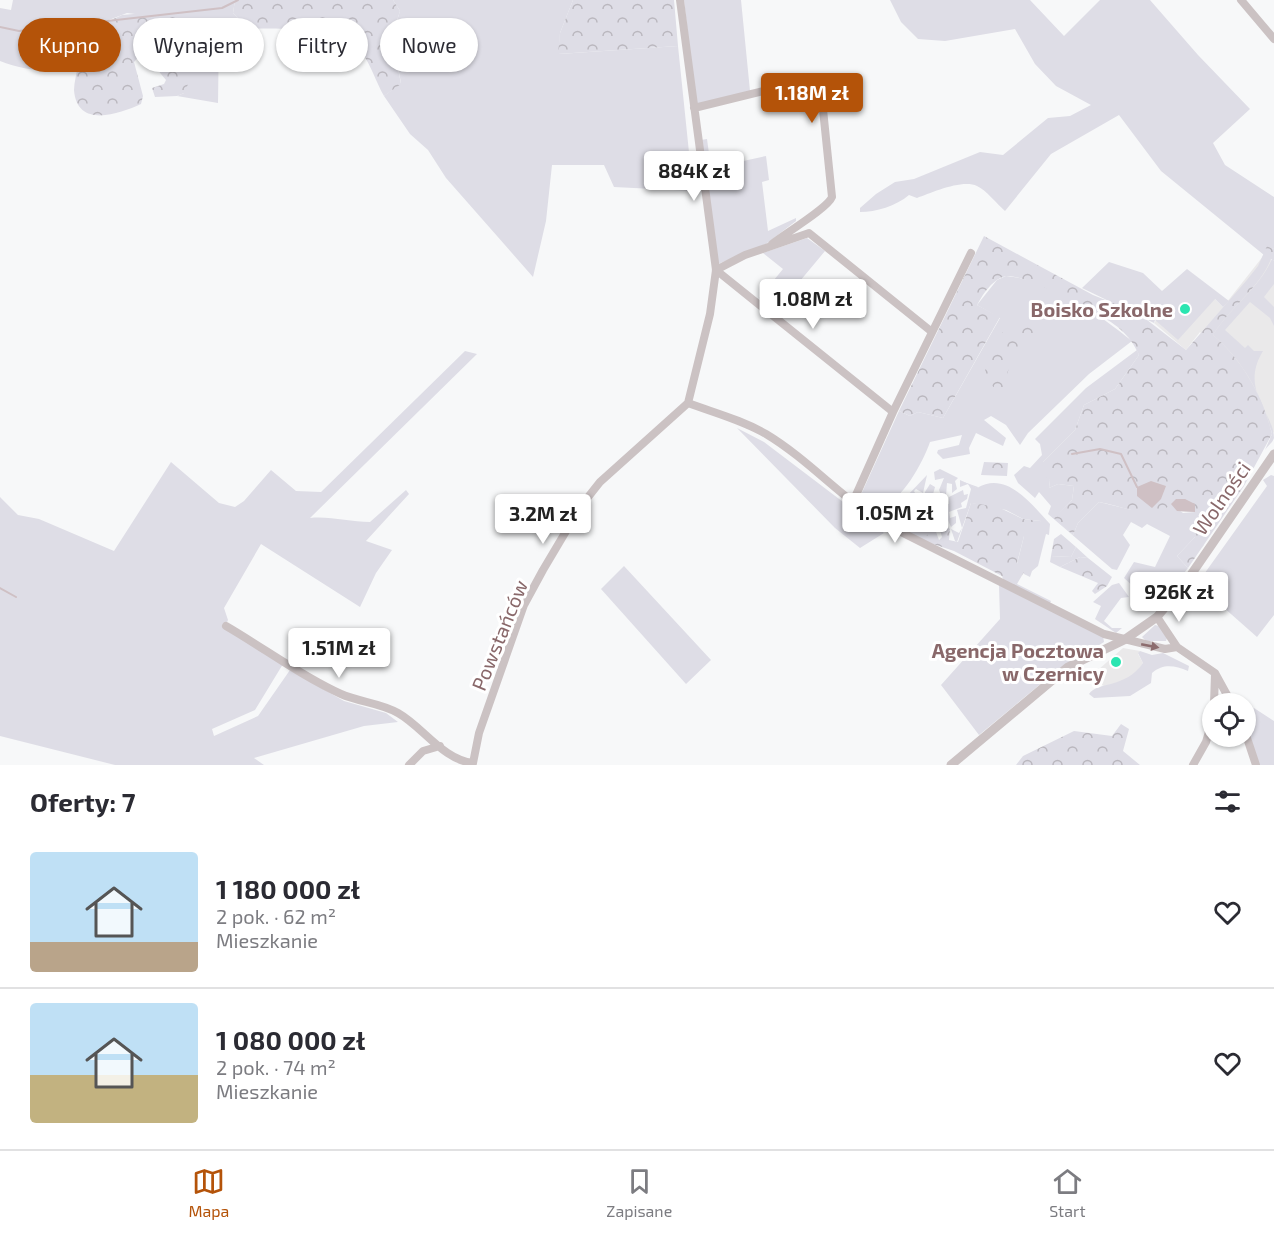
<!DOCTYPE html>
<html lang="pl">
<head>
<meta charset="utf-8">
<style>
  body { margin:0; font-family:"Exo 2",sans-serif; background:#f7f7f7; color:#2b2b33; height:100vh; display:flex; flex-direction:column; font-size:22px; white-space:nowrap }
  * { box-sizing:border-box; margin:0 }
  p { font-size:20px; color:#7c7c81 }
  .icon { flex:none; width:33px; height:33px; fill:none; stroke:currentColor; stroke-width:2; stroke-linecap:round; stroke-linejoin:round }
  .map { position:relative; height:765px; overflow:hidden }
  .side { display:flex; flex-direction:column; background:#fff; flex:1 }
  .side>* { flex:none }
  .top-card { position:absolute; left:18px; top:18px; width:600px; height:54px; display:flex; gap:12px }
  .fabs { position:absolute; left:1202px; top:693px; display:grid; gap:12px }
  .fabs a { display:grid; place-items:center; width:54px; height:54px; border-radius:50%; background:#fff; box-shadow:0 2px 4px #0004; font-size:30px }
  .price { position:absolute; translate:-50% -51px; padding:0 14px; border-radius:6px; background:#fff; color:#222; font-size:20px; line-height:39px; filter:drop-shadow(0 2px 3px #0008) }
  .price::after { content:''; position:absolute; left:50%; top:36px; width:18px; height:14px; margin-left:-9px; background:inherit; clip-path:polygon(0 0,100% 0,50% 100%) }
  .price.on { background:#b45309; color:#fff }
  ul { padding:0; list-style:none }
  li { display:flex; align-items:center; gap:18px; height:150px; padding:0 30px }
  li+li { border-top:2px solid #e1e1e2 }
  li span { display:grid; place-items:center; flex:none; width:168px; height:120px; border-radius:6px; color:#555 }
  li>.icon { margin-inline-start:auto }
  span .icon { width:72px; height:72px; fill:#fffc; stroke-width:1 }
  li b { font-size:26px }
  h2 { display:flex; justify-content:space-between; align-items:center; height:72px; padding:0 30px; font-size:26px }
  .tag { padding:0 21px; border-radius:27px; background:#fff; box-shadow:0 2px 4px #0004; font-size:21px; line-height:54px }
  .tag.on { background:#b45309; color:#fff }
  .tab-bar { display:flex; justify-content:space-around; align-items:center; height:84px; border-top:2px solid #e1e1e2; background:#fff; font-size:16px; color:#7c7c81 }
  .tab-bar a { display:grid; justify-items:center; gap:3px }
  .tab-bar .on { color:#b45309 }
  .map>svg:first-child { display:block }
  .built { fill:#eae9ea }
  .green { fill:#dedde6 }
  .forest { fill:url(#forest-crowns) }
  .water { fill:#cfc0c4 }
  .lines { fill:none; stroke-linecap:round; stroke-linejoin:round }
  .stream { stroke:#cfc0c4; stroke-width:2 }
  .minor { stroke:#cbc2c3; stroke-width:8 }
  .tertiary { stroke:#cbc2c3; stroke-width:9 }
  .oneway { fill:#8c6c6e }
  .poi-dot { fill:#2be5b1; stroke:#fff; stroke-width:2 }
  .labels { text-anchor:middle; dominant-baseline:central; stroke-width:6; stroke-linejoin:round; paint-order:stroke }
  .poi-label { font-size:20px; font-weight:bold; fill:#89686a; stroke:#fff; text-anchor:end }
  .street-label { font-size:20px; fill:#89686a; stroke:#fff }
</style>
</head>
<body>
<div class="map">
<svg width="1274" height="765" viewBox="0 0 1274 765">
  <defs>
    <pattern id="forest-crowns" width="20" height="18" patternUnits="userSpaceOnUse" patternTransform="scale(1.5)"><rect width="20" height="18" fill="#dedde6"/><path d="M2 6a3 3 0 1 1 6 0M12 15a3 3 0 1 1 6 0" fill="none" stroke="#bab7be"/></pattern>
  </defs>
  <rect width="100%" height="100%" fill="#f7f8f9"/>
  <path class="built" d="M1264,255l10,7v171l-74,-101 -14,18 -32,-27 39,-45 30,29z
    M1123,648l17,3 -2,3 5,9 -6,9 -14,10 -19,4 -31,-15 13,3 12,-4z"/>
  <path class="green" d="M13,0h222l-2,13 15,16 -29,2 -1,72 -41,-7 7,-3 -13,-68 4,-6 -48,-6 -44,17 -12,14 7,25c-24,5 -56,1 -78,-8v-53l11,2z
    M393,0h180l-13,33 -1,21 119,-8 15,145 -79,-4 -10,-22h-52l-6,56 -13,56 -87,-99 -18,-28 -18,-16 -26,-38 17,-13 -9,-47 8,-25z
    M684,0h57l9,91 -54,14z
    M890,0h140l34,36 36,-36h50l48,55 52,54 -37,34 12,22 49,32v52l-7,-2 -3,8 -103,-84 -42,-56 -68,39 -46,57c-8,-7 -19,-21 -28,-25 -15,-7 -46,7 -60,12l-8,-3c-13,11 -33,17 -49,17v-4l16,-14 19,-12 19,-3 66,-27 23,3 45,-37 22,-2 21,-11 -35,-19 -21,-22 -20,-35 -70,12 -27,-2 -17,-17z
    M707,139l4,29 55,-12 3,24 -7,2 6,49 28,-13v3l-30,23 -48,20 -17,-124z
    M807,238l18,13 -25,30 8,9 -24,28 -25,-20 24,-29 -20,-16z
    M1272,259l2,2v23l-10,13 10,10v19l-4,-8 -20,-16 -25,28 20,18 3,-3 6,6h9c-24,39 11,62 11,87 -1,4 -6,8 -9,12l7,-16c-8,-36 -30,-75 -59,-99 17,-28 46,-46 59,-76z
    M1109,262l34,11 19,18 25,-22 42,32 -6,6 -8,-8 -37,41 -23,-20 -1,3 -72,-35z
    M1006,276c46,4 92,38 126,65l-43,33 -61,59 -8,12 -14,-20 -15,-9 -7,4 22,18 -3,8 -27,-13 -7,15 1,6 -27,5 -6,-6 1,-3 21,-5 3,-10 -32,7c-9,25 -30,62 -57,71l-15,-10 1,-4 40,-88 11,5 8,-4 25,6 57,-100 -23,-13 20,-25z
    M1137,350l2,5 -24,34 -31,16 -9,25 -32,32 7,18 -1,8 9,-4 16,2 -2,14 -17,18 18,17 5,-12 21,-21 33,8 39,-6 12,9 12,-1v25l-18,19 11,12 -31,40 -33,-30 10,-16 21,5 15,-31 -23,-12 -5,4 -11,-6 -8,13 7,10 -13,25 -5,-1 -64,-55 3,-8 -12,-14 -4,6 -17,-15 -4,-8 10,-9 6,2 12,-13 -2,-11 -5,-5 51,-51z
    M465,351l12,3 -167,164c20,-2 40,4 60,4l36,-32 3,4 -43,47 26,9 -16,23 -16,34 -99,-63 -37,64 4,12 -3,7 58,37 -28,46 -43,19 2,7 44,-20 32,-46 54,31 42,12 12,9 -34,4 -110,32 10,7h-149l-115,-29v-239l18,18 21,4 75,32 57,-89 48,41 16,4 9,-6 27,-31 25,21 25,1z
    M737,428l27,14 120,91 -24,15 -25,-20z
    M940,469l18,9 -3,3 2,8 -5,4v-9l-5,-1 -1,13 -5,-1 -2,-5 5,-12 -9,2 -1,-8z
    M927,475l-4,18 -7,-4 -2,2 2,4h8l-4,4h-7l-2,21 3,10 6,-4 14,3 -7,13 -42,-23z
    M1271,475l3,1v139l-17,22 -60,-53 70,-98 -4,-6z
    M960,480l17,8c30,-18 55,17 73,36l-1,11 -3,-1 -8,32 -6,5 -2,6 -6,-3 -7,-10 7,-28 17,-15 -18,-2 -17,-9 -35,-7 5,-14 -19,53 -2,-1 -4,-12 8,4 3,-5 -5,-18 9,-2 5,-19 -3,-5 -8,3z
    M930,484l5,3 -3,11h6l-2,8 -3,-2 -3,2 4,6 -1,9 -4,-7 -5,2 7,10 -12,-2v-6h-6l2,-9 4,4 7,-2 1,-9 -8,-1 6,-5v-4z
    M963,490l1,5 4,-1 -1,5 -6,4 1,4 -13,5 1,6 6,-2v7l-5,4 -4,-9 -11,-6 1,-3 4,4 3,-3 -6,-4 3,-9 3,6 5,1v-7z
    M1076,547l12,11 -8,-1 -20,10 -10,-5 1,-6 20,1z
    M624,566l87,94 -25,24 -85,-95z
    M1119,583l10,14 -8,1 -17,23 8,7h10l-6,5 -21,-14 6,-13 -8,-4 19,-17z
    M999,585l104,51 1,6 -49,30 -76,63 -38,-50 59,-66z
    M1155,625l4,1 8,12 -1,3h-20l-4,-4z
    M1140,651l12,4 11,-2 26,13 -1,5c-13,-5 -24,-8 -36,2l-1,10 -21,13 -36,2 -5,-4c9,-13 36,-5 54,-31l-5,-10z
    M1254,708l20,13v44h-15l-14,-43z"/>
  <path class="forest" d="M235,0h158l7,11 -8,25 9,48 -17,12c-8,-14 -13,-31 -22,-43 -21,-26 -83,-25 -114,-24l-15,-16z
    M573,0h101l4,46 -120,8 2,-21z
    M190,9l1,4 -20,9 25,35 -1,12 -11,24 -7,3 -22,1 -3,-9 12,-4 2,-4 -10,-12 -5,-16 -10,2 -7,8 9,34 -2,8c-22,10 -64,25 -67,-14 0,-9 4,-18 3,-28 -1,-12 -8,-22 -8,-36l2,-1 16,6 35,-16z
    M984,236l109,59 45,18 48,37 60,-69 12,-15 9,-20 7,3v12l-3,-2c-12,30 -41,48 -58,76 29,24 50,62 59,99l-28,52 -56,82 -11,-12 18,-19 -1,-25 -17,-1 -6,-6c-25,16 -46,1 -72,-3l-21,21 -5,12 -19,-17 18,-18 2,-14 -16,-2 -9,4 1,-8 -9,-7 2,-11 32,-32 9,-25 31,-16 24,-34c-5,-11 -10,-18 -19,-26 -13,-13 -96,-55 -113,-53 -14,2 -24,18 -30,29l23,12 -57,101 -25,-6 -8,4 -11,-5z
    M1025,321l10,6 -2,10 -24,31 -6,20h-9l-9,-13c1,-24 15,-50 40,-54z
    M984,462l24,1 -1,13 -26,-1z
    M961,481l17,6 -6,16 26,4 25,12 18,2 -5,15h-12l-7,27 7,9 -7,12 34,17 -2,4 -45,-23 -2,-6 -48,-25 -27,-9 -1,-6 9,-7 4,11 3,-3 -3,-10 7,-1 4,3 -1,11 9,2 18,-54z
    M1061,534l15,13 -5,10 -20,-1 3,-17z
    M1080,557l8,1 24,19 -5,9 -12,8 -3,-3 6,-8 -38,-16z
    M1121,724l8,5 -6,22 17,14h-124l7,-9 51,-25 38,5z"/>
  <path class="water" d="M1151,481l15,5 -5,13 -9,9 -15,-12v-9z
    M1176,499h9l10,5v8l-18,-1 -6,-7z"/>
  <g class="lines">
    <path class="stream" d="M0,27l19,4 203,-23 16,-8
      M1072,454l28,-5 21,5 16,33
      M0,588l16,9"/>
    <path class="minor" d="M1241,0l33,39
      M694,108l114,-28 7,2 6,8 11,107c-4,11 -48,37 -60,47
      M688,403c27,10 54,17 78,31 40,24 72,60 111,86l227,114 61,15 12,-2 38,26 17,31
      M893,412l-177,-142 29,-15 64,-22 123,99
      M852,504l41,-92 78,-159
      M1157,617l20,30
      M226,626c38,22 75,50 115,68 18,8 40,9 57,19 25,14 45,47 75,50
      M1214,704l1,-30
      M1245,732l11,33
      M473,763l6,-30 45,-128 19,-35 38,-64 19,-24 88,-79 22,-89 6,-44 -36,-270
      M409,765l14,-14 17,-5
      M1193,765l13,-23 6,-20"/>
    <path class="tertiary" d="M951,765l117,-98 56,-27 33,-23 29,-35 88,-128"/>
  </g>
  <defs><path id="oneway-solid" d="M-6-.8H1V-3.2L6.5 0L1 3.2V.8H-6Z" transform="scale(1.5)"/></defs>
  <use class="oneway" href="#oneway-solid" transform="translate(1150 646) rotate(11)"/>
  <g class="poi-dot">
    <circle cx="1185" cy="309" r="6"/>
    <circle cx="1116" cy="662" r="6"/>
  </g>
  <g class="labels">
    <g class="poi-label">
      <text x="1173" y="309">Boisko Szkolne</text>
      <text x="1104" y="650">Agencja Pocztowa<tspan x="1104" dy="23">w Czernicy</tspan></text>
    </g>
    <g class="street-label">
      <text transform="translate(1221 498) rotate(-55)">Wolności</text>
      <text transform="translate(499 635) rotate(-68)">Powstańców</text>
    </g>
  </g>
</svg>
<div class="fabs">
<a><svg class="icon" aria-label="locate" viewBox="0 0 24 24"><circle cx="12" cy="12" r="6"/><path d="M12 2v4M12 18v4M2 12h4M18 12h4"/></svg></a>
</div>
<b class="price on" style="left:812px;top:124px">1.18M zł</b>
<b class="price" style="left:694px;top:202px">884K zł</b>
<b class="price" style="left:813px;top:330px">1.08M zł</b>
<b class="price" style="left:895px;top:544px">1.05M zł</b>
<b class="price" style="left:543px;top:545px">3.2M zł</b>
<b class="price" style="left:1179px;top:623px">926K zł</b>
<b class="price" style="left:339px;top:679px">1.51M zł</b>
<div class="top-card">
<a class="tag on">Kupno</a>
<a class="tag">Wynajem</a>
<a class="tag">Filtry</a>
<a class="tag">Nowe</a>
</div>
</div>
<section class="side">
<h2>Oferty: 7<svg class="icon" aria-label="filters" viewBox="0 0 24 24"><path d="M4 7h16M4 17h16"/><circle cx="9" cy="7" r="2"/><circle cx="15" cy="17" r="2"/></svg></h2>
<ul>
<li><span style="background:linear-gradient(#bfe0f5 75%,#b9a48a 0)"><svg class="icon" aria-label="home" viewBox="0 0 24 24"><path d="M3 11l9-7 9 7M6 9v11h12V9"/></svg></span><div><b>1 180 000 zł</b><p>2 pok. · 62 m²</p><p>Mieszkanie</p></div><svg class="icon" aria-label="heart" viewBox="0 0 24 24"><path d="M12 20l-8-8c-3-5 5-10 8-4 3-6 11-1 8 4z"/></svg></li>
<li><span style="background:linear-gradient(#bfe0f5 60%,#c2b280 0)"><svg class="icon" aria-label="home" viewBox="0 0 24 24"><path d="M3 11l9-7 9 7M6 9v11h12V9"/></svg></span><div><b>1 080 000 zł</b><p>2 pok. · 74 m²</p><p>Mieszkanie</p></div><svg class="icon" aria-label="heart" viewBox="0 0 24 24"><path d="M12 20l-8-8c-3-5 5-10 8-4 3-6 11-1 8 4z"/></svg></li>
</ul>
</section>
<nav class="tab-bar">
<a class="on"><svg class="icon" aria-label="map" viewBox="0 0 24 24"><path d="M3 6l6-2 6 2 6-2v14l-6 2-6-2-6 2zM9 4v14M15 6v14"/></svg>Mapa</a>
<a><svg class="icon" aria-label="saved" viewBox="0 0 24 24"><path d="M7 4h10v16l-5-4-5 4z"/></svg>Zapisane</a>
<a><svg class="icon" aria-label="home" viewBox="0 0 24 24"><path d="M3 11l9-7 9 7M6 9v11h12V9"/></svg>Start</a>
</nav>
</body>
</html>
